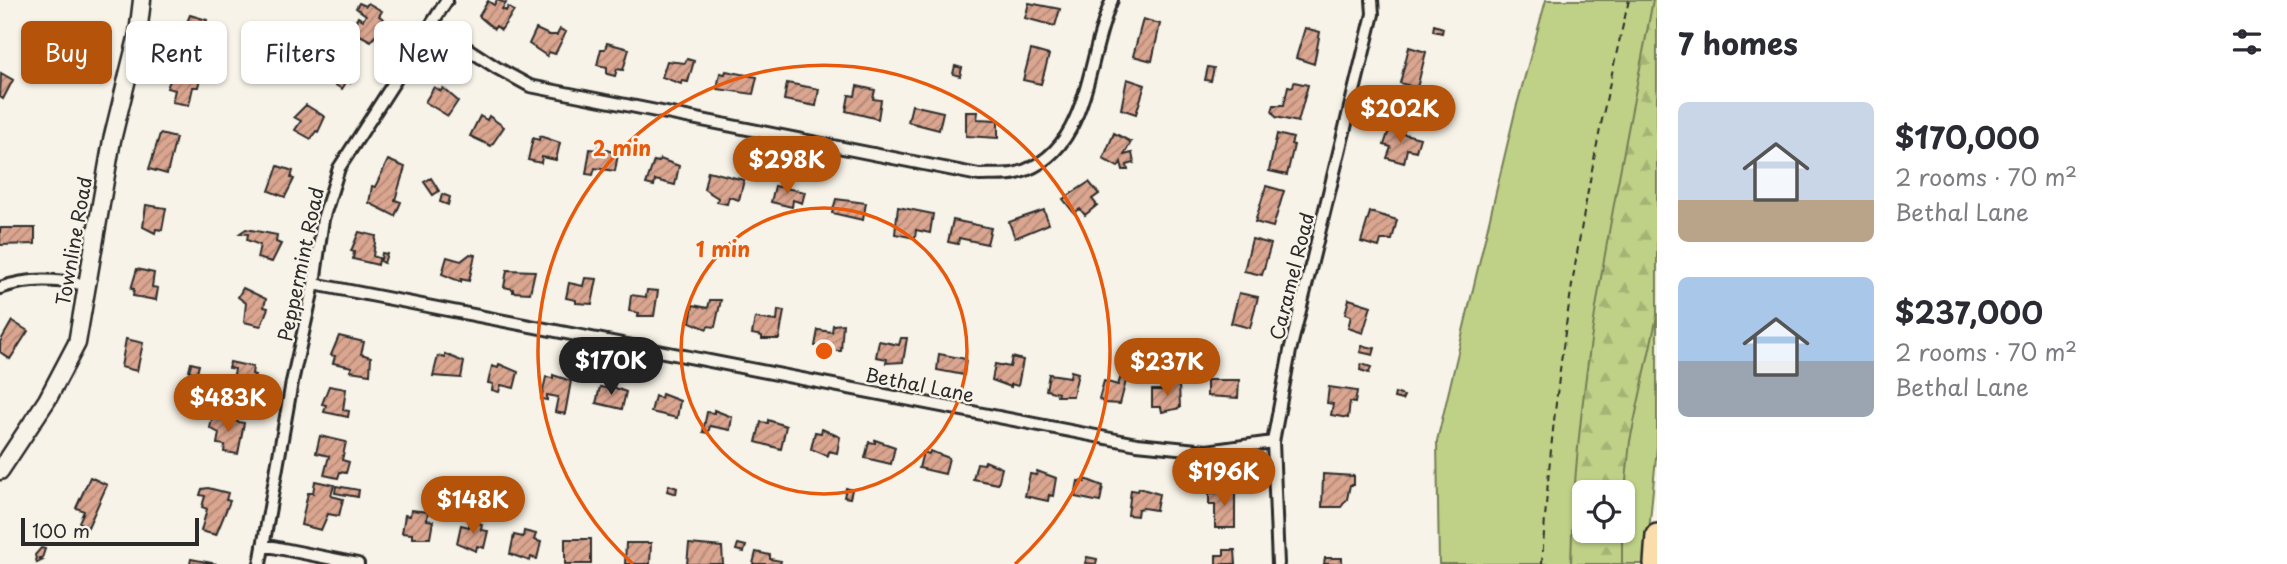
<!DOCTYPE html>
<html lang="en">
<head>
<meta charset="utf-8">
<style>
  body { margin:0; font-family:"Playpen Sans",sans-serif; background:#f2f2f3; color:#2b2b33; height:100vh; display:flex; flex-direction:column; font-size:26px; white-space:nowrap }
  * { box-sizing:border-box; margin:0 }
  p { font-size:23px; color:#7c7c81 }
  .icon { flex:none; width:38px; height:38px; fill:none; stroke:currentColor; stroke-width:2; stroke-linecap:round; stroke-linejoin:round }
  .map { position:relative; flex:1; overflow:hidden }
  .sheet { display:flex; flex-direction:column; background:#fff; width:630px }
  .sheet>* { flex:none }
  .guide { position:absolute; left:21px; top:21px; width:665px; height:63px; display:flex; gap:14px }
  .controls { position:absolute; left:1572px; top:480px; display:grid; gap:14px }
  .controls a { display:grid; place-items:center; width:63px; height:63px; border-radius:10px; background:#fff; box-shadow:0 2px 5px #0004; font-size:35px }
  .scale { position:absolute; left:21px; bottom:18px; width:178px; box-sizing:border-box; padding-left:7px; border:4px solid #2b2b2b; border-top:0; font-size:19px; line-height:24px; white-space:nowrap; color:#2b2b2b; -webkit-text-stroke:5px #f7f3e8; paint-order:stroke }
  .price { position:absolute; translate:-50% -60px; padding:0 16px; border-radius:24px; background:#b45309; color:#fff; font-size:23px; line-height:46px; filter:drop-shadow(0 2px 4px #0008) }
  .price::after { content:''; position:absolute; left:50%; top:42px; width:21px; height:16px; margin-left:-10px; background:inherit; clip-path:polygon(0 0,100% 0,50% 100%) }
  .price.active { background:#222; color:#fff }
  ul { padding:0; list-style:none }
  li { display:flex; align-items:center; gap:21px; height:175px; padding:0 21px }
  li span { display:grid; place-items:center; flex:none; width:196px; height:140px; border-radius:10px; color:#555 }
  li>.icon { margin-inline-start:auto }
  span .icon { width:84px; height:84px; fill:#fffc; stroke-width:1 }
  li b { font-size:30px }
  h2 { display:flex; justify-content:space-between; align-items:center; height:84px; padding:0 21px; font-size:30px }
  .pill { padding:0 24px; border-radius:10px; background:#fff; box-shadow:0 2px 5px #0004; font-size:24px; line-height:63px }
  .pill.active { background:#b45309; color:#fff }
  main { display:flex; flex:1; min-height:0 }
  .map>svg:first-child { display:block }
  .grass { fill:#bfd186; stroke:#757e58; stroke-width:2; fill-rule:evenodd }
  .forest { fill:url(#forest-firs); stroke:#757e58; stroke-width:2 }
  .building { fill:url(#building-hatch); stroke:#2b2b2b; stroke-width:2 }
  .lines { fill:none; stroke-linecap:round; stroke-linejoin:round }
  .street-casing { stroke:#2b2b2b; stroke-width:16 }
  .secondary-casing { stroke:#2b2b2b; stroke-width:21 }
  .highway-casing { stroke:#2b2b2b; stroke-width:26 }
  .path { stroke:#2b2b2b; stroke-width:2; stroke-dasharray:7 5; stroke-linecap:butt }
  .street { stroke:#f7f3e8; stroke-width:10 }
  .secondary { stroke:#f7f3e8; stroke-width:16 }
  .highway { stroke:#faddab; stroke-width:21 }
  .ring { fill:none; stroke:#e8590c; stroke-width:3.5 }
  .labels { text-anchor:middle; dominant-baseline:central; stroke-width:5; stroke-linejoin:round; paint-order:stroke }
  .street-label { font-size:19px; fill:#2b2b2b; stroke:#f7f3e8 }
  .centre { fill:#e8590c; stroke:#f7f3e8; stroke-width:3.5 }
  .ring-label { font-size:21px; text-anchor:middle; font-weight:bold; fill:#e8590c; stroke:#f7f3e8; stroke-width:5; stroke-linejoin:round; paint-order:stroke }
</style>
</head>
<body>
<main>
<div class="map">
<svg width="1657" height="564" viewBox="0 0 1657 564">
  <defs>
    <pattern id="forest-firs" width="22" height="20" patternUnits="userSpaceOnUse" patternTransform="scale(1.75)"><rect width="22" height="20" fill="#bfd186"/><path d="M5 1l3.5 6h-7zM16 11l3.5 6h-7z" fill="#a4b474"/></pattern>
    <pattern id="building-hatch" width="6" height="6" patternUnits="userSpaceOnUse" patternTransform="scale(1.75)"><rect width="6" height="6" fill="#dba690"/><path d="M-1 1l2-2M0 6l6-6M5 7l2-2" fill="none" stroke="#b28776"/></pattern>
  </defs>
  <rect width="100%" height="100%" fill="#f7f3e8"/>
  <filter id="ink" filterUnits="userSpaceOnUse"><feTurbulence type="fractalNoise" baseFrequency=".0143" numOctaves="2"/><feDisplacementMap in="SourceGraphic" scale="14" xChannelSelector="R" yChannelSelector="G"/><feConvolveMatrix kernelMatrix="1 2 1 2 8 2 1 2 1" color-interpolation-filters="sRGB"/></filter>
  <g filter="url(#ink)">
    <path class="grass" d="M1546,0h111v446l-11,118h-207l-2,-123 78,-329zM1584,492h38v38h-38z"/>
    <path class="forest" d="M1653,0h4v316l-27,125 -8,80v-29h-38v38h38v34h-51c4,-191 47,-377 82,-564z"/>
    <path class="building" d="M497,0l9,3 -4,6 4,2 2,-4 6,4 -13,19 -5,-4 -2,3 -15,-13 9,-15 6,4z
      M359,3l7,3 2,-3 14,8 -3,5 5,3 -4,7 3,1 -12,14 -15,-8 2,-4 -5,-3 5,-9 5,3 3,-5 -10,-7z
      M1029,3l31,6 -5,17 -30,-8z
      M190,15l17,5 -4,15 3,-4 10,5 -3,8 -5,-2 -2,6 -23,-6 2,-7 -3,-1z
      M1143,19l17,5 -8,37 -19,-5z
      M73,22l18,6 -5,13 3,1 -7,14 -32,-13 4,-10 14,5z
      M1434,25l9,3 -1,5 -9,-2z
      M1305,28l15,4 -6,32 -18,-6z
      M536,29l13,6h8l3,-6 6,3 -11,22 -6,-2 -2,4 -18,-12z
      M338,42l6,5 -4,6 -6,-5z
      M607,43l22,6 -6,21 -6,-1 -2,7 -8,-2v-7l-10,-2 4,-16h4z
      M1409,47l17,5 -9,36 -17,-5z
      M1031,50l18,5 -8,29 -18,-4z
      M332,52l23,14 -5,17 -3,-2 -5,8 -15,-9 8,-13 -9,-5z
      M687,59l7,2 -6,21 -6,-1 -1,3 -19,-7 5,-16 18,2z
      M955,66l7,2 -2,8 -7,-2z
      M1208,67l6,1 -3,13 -6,-1z
      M726,71l31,6 -4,17 -36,-5 3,-16 5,1z
      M1,73l12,7 -10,19 -3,-2z
      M173,73l27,6 -2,8h-5l-4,18 -17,-3 3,-12 -8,-2z
      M1127,79l18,6 -9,29 -15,-5z
      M1294,82l14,3 -10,37 -22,-5 -4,-6 2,-6h10l4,-19 5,1z
      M787,83l32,6 -3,17 -32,-6z
      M857,86l18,4 -2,9 8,1 -3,19 -32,-8 3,-16 6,1z
      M434,87l7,4 2,-3 15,13 -10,15 -23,-14z
      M306,105l19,12 -7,15 -2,-1 -5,8 -16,-9 6,-9 -7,-4z
      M912,105l31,7 -4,18 -31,-8z
      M966,112h12l-1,7 21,1v18l-32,-2z
      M480,116l7,4 2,-4 15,11 -13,19 -21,-10z
      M1389,130l31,8 -4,13 -9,-2 -3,14 -17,-5 4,-11 -7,-2z
      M1114,133l17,9 -7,13 8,-2 2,10 -7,2 1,5h-5l-2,-8 -3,5 -15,-8z
      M160,134l16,4 -9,36 -18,-5z
      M1277,134l16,4 -2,6 3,1 -7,30 -18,-4z
      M540,136l20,7 -4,17 -14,-3 -1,6 -13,-3 5,-22 6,2z
      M598,147l20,7 -3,17 -20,-3 -2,7 -7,-1 4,-25 8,1z
      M660,159l19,7 -4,19 -20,-5 -1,6 -8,-2 8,-23 5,1z
      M388,160l17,7 -10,33 6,2 -6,14 -26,-13 3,-17 3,1z
      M278,166l15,5 -2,7 3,1 -9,18 -16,-6z
      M708,171l36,9 -5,20 -10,-3 -2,7 -10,-2 1,-4 -14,-9z
      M431,178l8,13 -6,4 -9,-13z
      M1089,182l10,12 -7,5 5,6 -12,10 -5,-6 -6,4 -11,-14z
      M775,186l30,6 -3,11 -9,-3 -1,7 -21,-5z
      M1266,186l18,5 -11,36 -18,-5z
      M442,194l8,3 -2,8 -8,-3z
      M836,199l30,4 -3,17 -31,-7z
      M146,205l20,3 -4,22 -6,-1 -1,4 -12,-6z
      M898,207l35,7 -3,19 -14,-3 -1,8 -20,-4z
      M1044,210l5,14 -34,14 -6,-16z
      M1370,212l27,8 -5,20h-11l-2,7 -18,-5z
      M953,220l38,8 -4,16 -28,-6 -1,6 -10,-2z
      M0,228h35v16l-35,1z
      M246,229l31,6 -1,7 5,2 -9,18 -15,-4 3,-13 -13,-5 1,-6 -8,-1z
      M359,232l17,4 -3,20 8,3 1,-6 5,1 -3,9 -5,-3 -1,5 -25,-6 1,-7 -3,-1z
      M1252,239l19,5 -9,31 -18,-4z
      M470,254l5,1 -6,26 -8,-2v3l-19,-8 5,-17 14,4z
      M137,269l17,4 -2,14 6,1 -2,12 -23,-4 1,-7h-3z
      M507,270l28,1 -5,22 -17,-1v-3l-9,-2z
      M585,278l12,1 -5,25 -16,-1v-3l-10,-2 3,-15 14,3z
      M243,288l23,11 -2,8 4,1 -7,18 -17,-4 2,-19 -8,-6z
      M647,290l11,1 -4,25h-16l1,-3 -10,-2 2,-16 15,2z
      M1239,293l19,4 -8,31 -19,-5z
      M1349,299l22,7 -8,27 -15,-5 3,-12 -6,-2z
      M710,300h11l-6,27 -7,-1 -1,3 -17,-7 3,-17 15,3z
      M778,310l6,1 -5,28h-17v-3l-10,-2 3,-16 22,3z
      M12,321l16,10 -18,28 -10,-7v-10z
      M843,324l-2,27h-18l1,-4 -9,-1 3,-16 14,2 1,-7z
      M339,336l25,6 -3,12 10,3 -1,17 -20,-3 2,-4 -19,-4 2,-7 -4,-1z
      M901,338h6l-4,24 -17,1 1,-4 -11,-2 3,-16 20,4z
      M126,339l17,4 -6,28 -16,-4z
      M1362,346l13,2 -2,7 -13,-3z
      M445,354l19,8 -3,16 -28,-2 5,-20 7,2z
      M939,354l27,5 -2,16 -27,-5z
      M1012,357l11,3 -5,26 -7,-2v3l-19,-7 3,-16 15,3z
      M230,362l23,5 -1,7 3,1 -6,18 -18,-4 4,-20 -6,-1z
      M191,363l8,2 -2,8 -8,-2z
      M499,364l19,8 -4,16 -13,-3 -2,7 -7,-2 1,-6 -5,-1 4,-17 6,2z
      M1361,364l10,3 -2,6 -9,-3z
      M1071,371l7,2 -5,23h-16l1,-3 -12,-3 3,-16 21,3z
      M553,375l18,6 -6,33 -10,-2 3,-15 -11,-2v5l-6,-1 5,-22 7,1z
      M1121,376l6,1 -7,27 -16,-1 -5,-4 5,-18 14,4z
      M1207,380h32l-1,18 -31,-2z
      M1168,383h11l1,25 -18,4 -1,-5h-9v-17h16z
      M607,385l19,7 -4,17 -26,-6 4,-16 6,1z
      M329,386l17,3 -3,21 6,1 -1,6 -24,-5 2,-7 -4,-1z
      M1329,387l28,4 -2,12 -5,-1 -2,16 -17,-3 2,-11 -6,-1z
      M1395,393l9,3 -2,4 -8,-2z
      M662,394l18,7 -3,17 -26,-6 4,-16 6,2z
      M714,410l18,7 -2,13 -20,-4 -2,7 -5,-1 4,-20 7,1z
      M218,418l26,5 -6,31 -14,-2 1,-7 -8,-1 2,-11 -9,-5 2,-9z
      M768,420l18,6 -5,23 -25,-7 5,-20 7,1z
      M822,429l18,8 -3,16 -8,-2 -1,5 -17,-7 4,-17 6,1z
      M320,436l26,6 -4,18 7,2 -3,11 -6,-1 -2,6 -14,-3 5,-19 -13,-3z
      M875,440l20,7 -4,17 -26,-6 4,-16 6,1z
      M930,451l19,7 -4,16 -26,-6 4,-16 6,2z
      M985,461l17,7 -4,16 -25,-5 4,-16 7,1z
      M1037,471l19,7 -3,18 -4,-1 -1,6 -23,-5 5,-22 6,1z
      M1323,474l31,2v9h-4l-3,14 -6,8h-19z
      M90,477l17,8 -19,42 -9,-5 5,-11 -8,-3z
      M1085,479l18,7 -3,16 -25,-5 3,-16 7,1z
      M315,481l19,4 -3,11 12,3 -4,17 -11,-2 -7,16 -20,-5 7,-32h5z
      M669,485l8,3 -1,6 -9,-3z
      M336,486l23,4 -1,7 -23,-4z
      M208,488l20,5 -2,7 4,1 -14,34 -15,-4 6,-22 -5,-2 3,-11 -5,-1 2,-6z
      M846,488l6,2 -2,8 -6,-1z
      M1139,488l20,6 -3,16 -13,-2 -5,1 -1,7 -9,-1 3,-25 7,1z
      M1216,489h19v39h-20v-23h-6v-12h7z
      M411,510l17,2 -1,8 6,1 -3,17h-18v-4l-10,-1 3,-18 5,1z
      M470,521l12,3 -1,6 7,1 -4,17 -7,-2 -1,5 -19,-8 4,-18 8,2z
      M524,531l12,3 -2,6 7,2 -4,17 -6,-2 -1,4 -20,-7 4,-19 9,2z
      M565,539h26v25h-26z
      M626,543h25l-1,21h-25z
      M689,544l33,3 1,17h-36z
      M738,544l8,2 -2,6 -8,-2z
      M41,548l4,1 -3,9h-4l5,2 -6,3 -2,-8z
      M1224,550h11l1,14h-20v-9h8z
      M756,552l14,3v4l11,2 -1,3h-27z
      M1087,557l10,2 -1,5 -11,-1z
      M1325,558h17v6h-18z
      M191,559l26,5h-27z"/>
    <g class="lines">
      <defs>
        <path id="street" d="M431,25l66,43 33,18 449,89c12,-1 27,1 38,-2 74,-20 69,-117 95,-173
          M314,284l823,160 70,7 66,-9
          M0,288c30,-11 58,-8 88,-3
          M263,545l95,19
          M260,564l32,-182 22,-98 9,-65 16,-51 108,-168
          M1278,564l-5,-122 17,-91 83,-337 -1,-14"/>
        <path id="secondary" d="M0,471l47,-71 30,-57 35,-203 26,-106 4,-34"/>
        <path id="highway" d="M1655,564l2,-29"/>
      </defs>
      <use href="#street" class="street-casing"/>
      <use href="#secondary" class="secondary-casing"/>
      <use href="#highway" class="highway-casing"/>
      <path class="path" d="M1542,564c11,-190 42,-379 87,-564"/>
      <use href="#street" class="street"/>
      <use href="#secondary" class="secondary"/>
      <use href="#highway" class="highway"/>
    </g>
  </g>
  <g class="ring">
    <circle cx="824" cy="351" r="143"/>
    <path d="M633 564A286 286 0 1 1 1015 564"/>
  </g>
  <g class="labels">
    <g class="street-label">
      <text transform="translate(73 241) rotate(-80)">Townline Road</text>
      <text transform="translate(300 264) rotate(-78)">Peppermint Road</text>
      <text transform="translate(1291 276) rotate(-76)">Caramel Road</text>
      <text transform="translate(920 384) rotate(11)">Bethal Lane</text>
    </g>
  </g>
  <circle cx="824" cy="351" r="10" class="centre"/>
  <g class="ring-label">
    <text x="622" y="156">2 min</text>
    <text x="723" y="257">1 min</text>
  </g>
</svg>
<div class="controls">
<a><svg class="icon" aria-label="locate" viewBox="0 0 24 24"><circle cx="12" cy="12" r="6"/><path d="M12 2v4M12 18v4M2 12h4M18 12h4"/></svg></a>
</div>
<div class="scale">100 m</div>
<b class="price" style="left:1400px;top:145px">$202K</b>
<b class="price" style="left:787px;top:196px">$298K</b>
<b class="price active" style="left:611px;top:397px">$170K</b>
<b class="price" style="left:1167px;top:398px">$237K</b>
<b class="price" style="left:228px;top:434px">$483K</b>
<b class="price" style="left:1224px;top:508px">$196K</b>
<b class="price" style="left:473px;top:536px">$148K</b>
<div class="guide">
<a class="pill active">Buy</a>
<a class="pill">Rent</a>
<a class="pill">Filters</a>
<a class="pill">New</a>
</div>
</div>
<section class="sheet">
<h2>7 homes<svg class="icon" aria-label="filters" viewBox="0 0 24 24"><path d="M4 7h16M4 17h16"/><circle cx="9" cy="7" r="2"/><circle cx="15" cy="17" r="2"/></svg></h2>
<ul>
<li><span style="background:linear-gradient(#c9d6e8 70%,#b9a48a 0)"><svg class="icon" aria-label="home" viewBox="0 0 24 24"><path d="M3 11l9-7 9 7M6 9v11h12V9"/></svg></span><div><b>$170,000</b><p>2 rooms · 70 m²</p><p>Bethal Lane</p></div></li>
<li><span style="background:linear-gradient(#a9c7e8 60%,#9aa5b1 0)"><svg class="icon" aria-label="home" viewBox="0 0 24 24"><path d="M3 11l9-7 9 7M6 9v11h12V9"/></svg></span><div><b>$237,000</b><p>2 rooms · 70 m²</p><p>Bethal Lane</p></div></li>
</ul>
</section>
</main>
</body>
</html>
